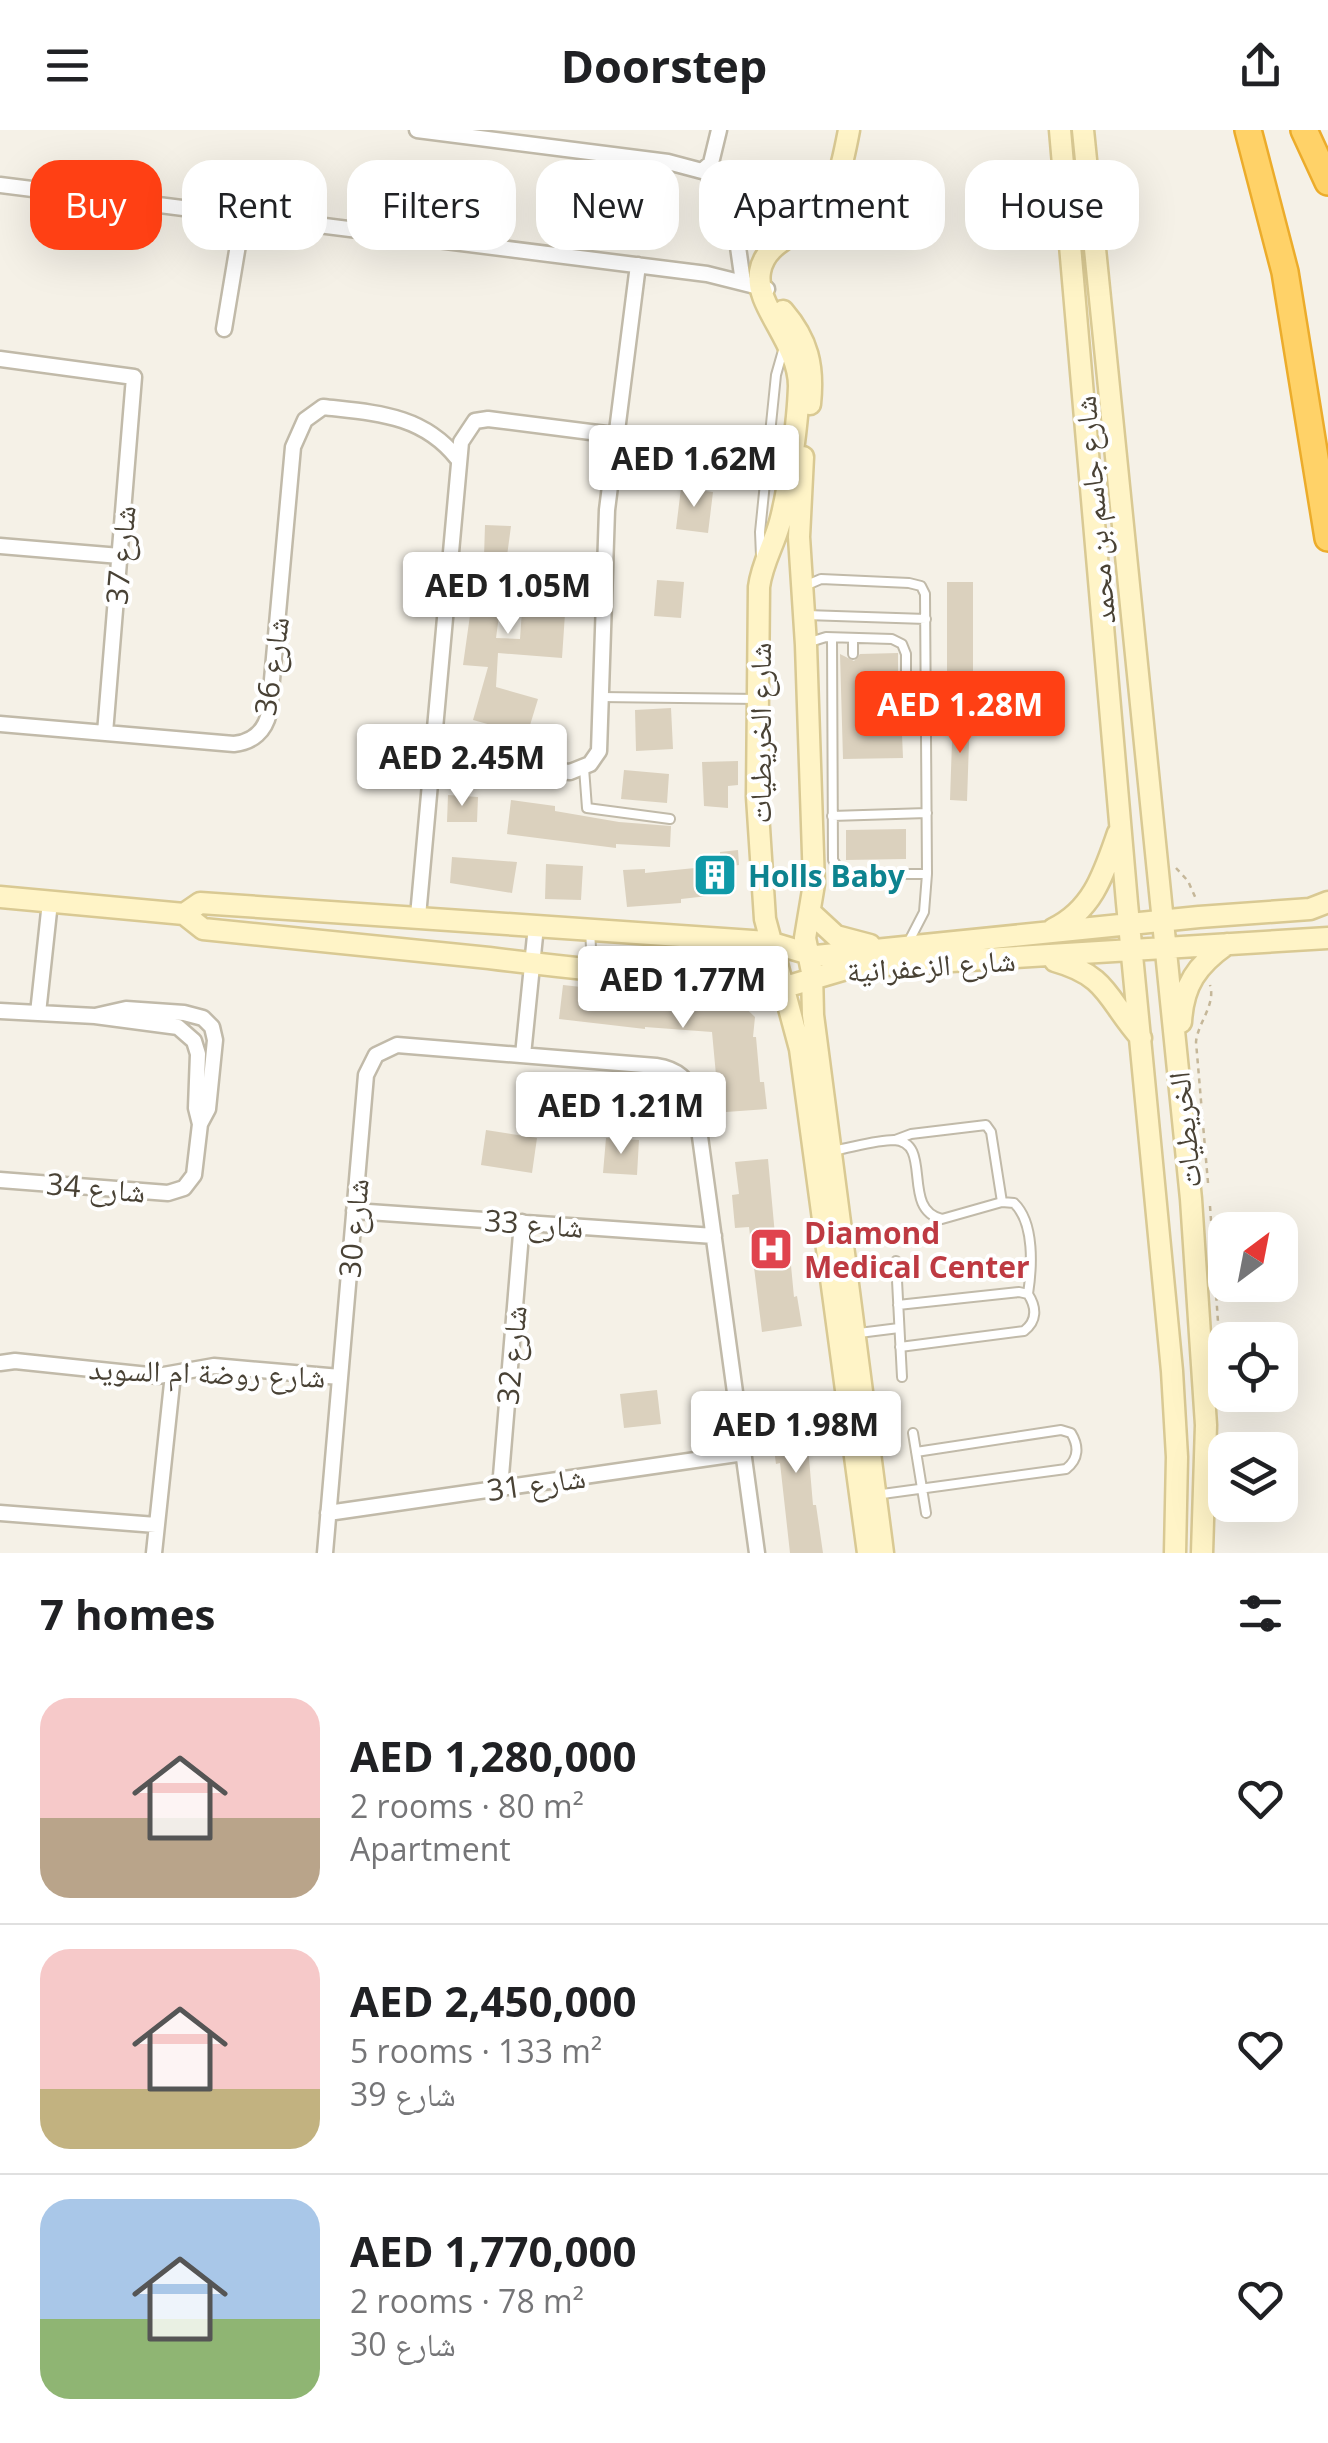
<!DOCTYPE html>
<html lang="en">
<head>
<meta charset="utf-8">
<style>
  body { margin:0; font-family:"Open Sans","Noto Naskh Arabic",sans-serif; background:#f2f2f2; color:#202124; height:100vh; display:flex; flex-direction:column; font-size:38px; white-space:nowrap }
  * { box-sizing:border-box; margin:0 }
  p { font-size:32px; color:#757577 }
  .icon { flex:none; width:55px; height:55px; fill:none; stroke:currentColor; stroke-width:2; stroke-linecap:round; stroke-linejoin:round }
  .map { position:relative; height:1423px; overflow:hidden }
  .details { display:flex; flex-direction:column; background:#fff; flex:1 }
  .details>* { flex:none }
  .top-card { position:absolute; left:30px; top:30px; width:1270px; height:90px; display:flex; gap:20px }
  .needle { width:65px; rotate:32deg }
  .fabs { position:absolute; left:1208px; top:1082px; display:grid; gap:20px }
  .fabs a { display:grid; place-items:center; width:90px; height:90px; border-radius:20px; background:#fff; box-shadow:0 10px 40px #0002; font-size:50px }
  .price { position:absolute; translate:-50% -85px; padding:0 22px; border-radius:10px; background:#fff; color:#222; font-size:32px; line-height:65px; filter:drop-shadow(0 2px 5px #0008) }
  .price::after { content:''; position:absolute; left:50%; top:60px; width:30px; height:22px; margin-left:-15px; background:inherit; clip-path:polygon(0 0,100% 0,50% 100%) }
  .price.active { background:#ff4014; color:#fff }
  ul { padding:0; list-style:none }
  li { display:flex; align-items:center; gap:30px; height:250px; padding:0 40px }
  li+li { border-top:2px solid #e0e0e0 }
  li span { display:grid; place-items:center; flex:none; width:280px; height:200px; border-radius:30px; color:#555 }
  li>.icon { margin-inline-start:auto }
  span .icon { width:120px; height:120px; fill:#fffc; stroke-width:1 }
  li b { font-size:42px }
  h2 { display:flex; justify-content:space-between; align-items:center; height:120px; padding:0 40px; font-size:42px }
  .tag { padding:0 35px; border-radius:30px; background:#fff; box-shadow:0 10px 40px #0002; font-size:35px; line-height:90px }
  .tag.active { background:#ff4014; color:#fff }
  header { display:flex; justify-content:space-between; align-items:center; height:130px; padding:0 40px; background:#fff; font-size:45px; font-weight:700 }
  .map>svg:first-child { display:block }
  .building { fill:#dbd1be }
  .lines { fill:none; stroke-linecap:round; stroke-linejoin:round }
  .lane-casing { stroke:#c1baa9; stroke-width:12 }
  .street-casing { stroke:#c1baa9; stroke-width:19 }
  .secondary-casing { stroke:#d9c993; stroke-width:25 }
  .highway-casing { stroke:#ecac2b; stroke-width:30 }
  .path { stroke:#c5b799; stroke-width:2.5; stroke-dasharray:5 5; stroke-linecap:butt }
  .lane { stroke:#fff; stroke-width:8 }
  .street { stroke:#fff; stroke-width:14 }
  .secondary { stroke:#fff4c7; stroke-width:20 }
  .highway { stroke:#ffd268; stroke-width:25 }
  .labels { text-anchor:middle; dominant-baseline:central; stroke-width:8; stroke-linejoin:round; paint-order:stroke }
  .street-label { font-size:30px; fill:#494235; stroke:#fff }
  .culture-label { font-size:30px; font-weight:bold; fill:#0d838f; stroke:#fff; text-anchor:start }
  .health-label { font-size:30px; font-weight:bold; fill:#be3a42; stroke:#fff; text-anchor:start }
</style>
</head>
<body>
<header><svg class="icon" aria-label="menu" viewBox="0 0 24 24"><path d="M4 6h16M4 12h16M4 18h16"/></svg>Doorstep<svg class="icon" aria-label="share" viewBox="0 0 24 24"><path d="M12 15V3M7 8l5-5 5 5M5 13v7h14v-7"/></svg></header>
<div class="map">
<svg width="1328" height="1423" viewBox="0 0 1328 1423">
  <rect width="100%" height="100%" fill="#f5f1e7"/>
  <path class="building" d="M681,358l32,4 -5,41 -32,-4z
    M485,395l26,1 -15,112 24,1 3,-43 43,3 -4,59 -64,-5 -2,34 42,12 -11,36 -54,-15 15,-53 -25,-2 11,-78 9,2z
    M657,450l27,2 -3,36 -27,-2z
    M947,452h26v104h-26z
    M898,523v75l4,6 1,24 -60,1 -3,-105 14,7 6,-7z
    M671,578l2,41 -37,2 -1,-41z
    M953,582l17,1 -3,88 -17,-1z
    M738,631v24l-10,1v22l-24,-2 -2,-44z
    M624,640l45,4 -2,29 -46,-4z
    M448,665l30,2 -1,25h-30z
    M511,670l44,6v5l64,11 52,4 -1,21 -54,-3v4l-109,-14z
    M906,699v30l-60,1v-30z
    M738,720l1,15 -7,1 2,18 -8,10 -45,5v4l-54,4 -4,-37 22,-1v4l50,-5v-6l25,-3v-7z
    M452,727l65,5 -5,31 -62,-10z
    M546,734l37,2 -2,34 -36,-1z
    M563,855l100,11 71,1 21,20 -2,20h3l4,45h4l3,27 -41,3 -3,-38 -7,1 -4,-43 -67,-5v2l-86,-10z
    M486,1000l51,8 -5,35 -51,-8z
    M606,1008l33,2 -2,35 -34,-2z
    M768,1029l7,76 13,-1 6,63 3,-1 5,30 -40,6 -13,-105 -14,1 -3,-33 7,-1 -4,-32z
    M657,1260l4,34 -37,4 -4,-34z
    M809,1268l2,12 -8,1 -9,26 13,-2 6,70h3l7,48h-33l-10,-90 -4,1 -8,-60z"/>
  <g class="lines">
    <defs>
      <path id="lane" d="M761,426l-1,-24 16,-157 8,-28
        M807,455l14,-6 88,4 12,3 4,8 2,280 -3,38 -15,29
        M806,485l120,4
        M832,508l1,222 6,9 11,5h77
        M810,512l16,-5 66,2 10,5 4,10v74
        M853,524v-16
        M601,567l157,2
        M584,638l3,40 83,11
        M832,686l95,-3
        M590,800l2,36
        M895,1010l16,-6 75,-9 5,7 11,70
        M832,1021c19,-3 43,-11 62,-11 40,2 6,70 48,79l60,-17 12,1c21,20 18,65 14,91
        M896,1131l6,116
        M898,1175l121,-13 9,2c9,14 9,27 -4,37l-124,16
        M859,1203l40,-5
        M913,1303l13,80
        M875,1365l191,-26c13,-10 13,-23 5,-36l-10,-3 -145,22"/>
      <path id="street" d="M417,0l251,32 34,9 9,-8 8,-33
        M706,40l32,77 5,35
        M0,55l707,89 60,15
        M224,199l19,-114
        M0,229l134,18 -29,356
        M0,416l120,10
        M0,594l234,20c19,-2 31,-13 35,-31l24,-266 12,-27 18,-13c52,6 99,7 134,51
        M433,630l137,12 20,-8 9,-13 8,-241 31,-245
        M418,786l43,-474 14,-21 13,-2 126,16
        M0,881l95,5 83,11 16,14 4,13 -2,54 4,16
        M38,883l12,-111
        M523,925l13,-129
        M0,1050l168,13 16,-5 10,-13 6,-51 8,-15 7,-69 -3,-13 -9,-9 -19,-5 -58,-4 -31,7
        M354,1081l360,25
        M0,1233l15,-2 143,15 56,-10 126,11
        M500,1358l22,-266
        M0,1383l156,12
        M328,1383l416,-60
        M154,1423l19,-179
        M325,1423l41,-478 10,-20 21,-10 259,21c21,3 34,14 39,34l62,453"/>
      <path id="secondary" d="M849,0c-6,31 -11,60 -32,85 -18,21 -52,26 -57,57 -6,33 39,71 39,114 -1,34 -10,103 -19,136 -6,23 -18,41 -21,65l-2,210 8,122 35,130 68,504
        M1060,0l67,773 45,468 5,86 -2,96
        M1083,0l108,1069 15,226 -4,128
        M783,181c25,29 31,55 27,93
        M803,327l-4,80 7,108 8,239 -9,54 7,34 1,43 70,538
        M0,767l184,17
        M1328,772l-18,7 -111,8 -383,39 -47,-14 -569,-39 -16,11 19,15 286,29c92,12 185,19 278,29l25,-2 61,-18 475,-29
        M810,782l26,24 34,9
        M1053,799c40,-19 51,-56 65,-96
        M1055,831c54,15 52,39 86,77
        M1181,892c2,-37 16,-57 46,-78"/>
      <path id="highway" d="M1248,0l37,142 43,266
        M1304,0l24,52"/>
    </defs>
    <use href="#lane" class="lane-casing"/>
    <use href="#street" class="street-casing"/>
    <use href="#secondary" class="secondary-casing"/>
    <use href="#highway" class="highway-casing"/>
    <path class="path" d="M1176,738l12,13 8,18
      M1208,1053l-12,-141c2,-20 20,-37 14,-57
      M1210,1076l8,116"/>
    <use href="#lane" class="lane"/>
    <use href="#street" class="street"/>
    <use href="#secondary" class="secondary"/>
    <use href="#highway" class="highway"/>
  </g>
  <defs>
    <symbol id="building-square" viewBox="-11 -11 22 22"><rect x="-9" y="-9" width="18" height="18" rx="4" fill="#0f9aa8" stroke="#fff"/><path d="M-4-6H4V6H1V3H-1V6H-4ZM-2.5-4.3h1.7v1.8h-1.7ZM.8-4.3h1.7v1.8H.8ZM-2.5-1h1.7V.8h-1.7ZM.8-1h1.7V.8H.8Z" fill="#fff"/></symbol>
    <symbol id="hospital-square" viewBox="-11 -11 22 22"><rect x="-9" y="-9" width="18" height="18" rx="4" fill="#e0444e" stroke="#fff"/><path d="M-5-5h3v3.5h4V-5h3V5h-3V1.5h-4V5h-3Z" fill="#fff"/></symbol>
  </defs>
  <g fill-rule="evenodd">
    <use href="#building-square" x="690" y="720" width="50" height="50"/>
    <use href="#hospital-square" x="746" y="1094" width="50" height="50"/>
  </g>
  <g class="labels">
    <g class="street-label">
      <text transform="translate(1094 380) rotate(-95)">شارع جاسم بن محمد</text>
      <text transform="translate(120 425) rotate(-85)">شارع 37</text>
      <text transform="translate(271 536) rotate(-82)">شارع 36</text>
      <text transform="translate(759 603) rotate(-90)">شارع الخريطيات</text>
      <text transform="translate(931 835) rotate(-4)">شارع الزعفرانية</text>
      <text transform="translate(1184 1000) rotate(-96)">الخريطيات</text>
      <text transform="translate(96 1057) rotate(5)">شارع 34</text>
      <text transform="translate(534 1093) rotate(4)">شارع 33</text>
      <text transform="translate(353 1098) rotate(-85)">شارع 30</text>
      <text transform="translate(511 1225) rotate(-85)">شارع 32</text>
      <text transform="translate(207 1242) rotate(2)">شارع روضة ام السويد</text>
      <text transform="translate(536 1353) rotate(-8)">شارع 31</text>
    </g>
    <g class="culture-label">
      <text x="748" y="745">Holls Baby</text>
    </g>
    <g class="health-label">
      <text x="804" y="1102">Diamond<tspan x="804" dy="34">Medical Center</tspan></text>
    </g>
  </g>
</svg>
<div class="fabs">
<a><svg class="needle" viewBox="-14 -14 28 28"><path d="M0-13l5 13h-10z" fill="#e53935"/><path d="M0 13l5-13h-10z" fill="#757577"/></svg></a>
<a><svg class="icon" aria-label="locate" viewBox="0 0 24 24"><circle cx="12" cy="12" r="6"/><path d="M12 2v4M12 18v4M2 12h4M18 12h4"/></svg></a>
<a><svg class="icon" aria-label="layers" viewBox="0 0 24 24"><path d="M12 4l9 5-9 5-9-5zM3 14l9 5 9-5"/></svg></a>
</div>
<b class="price" style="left:694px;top:380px">AED 1.62M</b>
<b class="price" style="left:508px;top:507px">AED 1.05M</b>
<b class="price active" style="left:960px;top:626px">AED 1.28M</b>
<b class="price" style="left:462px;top:679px">AED 2.45M</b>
<b class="price" style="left:683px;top:901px">AED 1.77M</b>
<b class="price" style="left:621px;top:1027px">AED 1.21M</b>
<b class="price" style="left:796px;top:1346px">AED 1.98M</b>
<div class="top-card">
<a class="tag active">Buy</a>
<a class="tag">Rent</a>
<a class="tag">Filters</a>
<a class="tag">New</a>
<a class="tag">Apartment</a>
<a class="tag">House</a>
</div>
</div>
<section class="details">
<h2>7 homes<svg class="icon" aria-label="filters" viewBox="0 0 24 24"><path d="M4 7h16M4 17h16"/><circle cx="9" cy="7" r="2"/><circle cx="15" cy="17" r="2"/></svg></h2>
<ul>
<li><span style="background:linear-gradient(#f6c9c9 60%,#b9a48a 0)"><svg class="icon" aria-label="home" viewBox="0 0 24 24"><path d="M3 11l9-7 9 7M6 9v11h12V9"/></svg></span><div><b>AED 1,280,000</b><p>2 rooms · 80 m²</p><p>Apartment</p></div><svg class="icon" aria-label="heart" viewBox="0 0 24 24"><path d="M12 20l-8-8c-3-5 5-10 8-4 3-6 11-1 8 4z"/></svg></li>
<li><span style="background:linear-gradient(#f6c9c9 70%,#c2b280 0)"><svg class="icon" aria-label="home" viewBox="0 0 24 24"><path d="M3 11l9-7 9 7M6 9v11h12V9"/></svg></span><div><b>AED 2,450,000</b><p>5 rooms · 133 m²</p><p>شارع 39</p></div><svg class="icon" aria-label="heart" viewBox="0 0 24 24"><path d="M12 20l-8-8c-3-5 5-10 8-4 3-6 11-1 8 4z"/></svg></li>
<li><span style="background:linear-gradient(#a9c7e8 60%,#8fb573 0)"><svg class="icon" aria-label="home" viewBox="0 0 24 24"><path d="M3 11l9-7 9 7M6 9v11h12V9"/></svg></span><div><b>AED 1,770,000</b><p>2 rooms · 78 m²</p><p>شارع 30</p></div><svg class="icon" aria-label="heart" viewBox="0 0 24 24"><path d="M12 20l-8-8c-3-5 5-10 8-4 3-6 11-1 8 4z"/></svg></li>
</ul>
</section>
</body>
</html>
